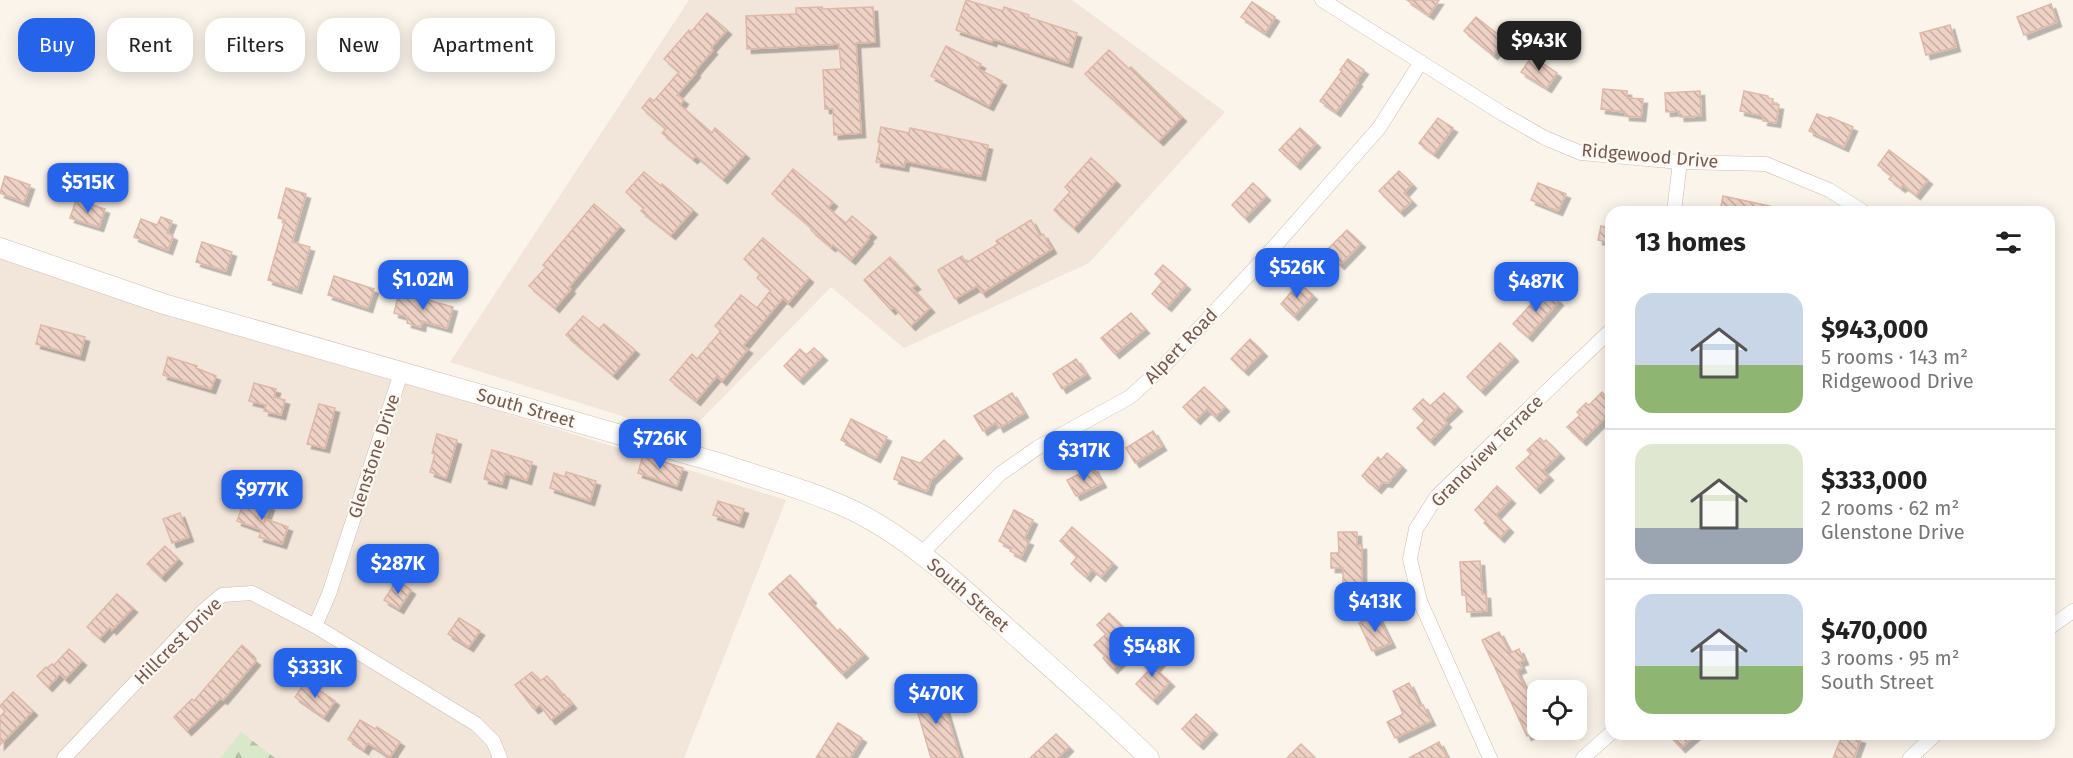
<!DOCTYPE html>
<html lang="en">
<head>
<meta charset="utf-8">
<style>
  body { margin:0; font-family:"Fira Sans",sans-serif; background:#f2f2f2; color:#222; height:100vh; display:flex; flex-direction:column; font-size:22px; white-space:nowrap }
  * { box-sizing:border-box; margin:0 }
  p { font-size:20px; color:#767676 }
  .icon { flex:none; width:33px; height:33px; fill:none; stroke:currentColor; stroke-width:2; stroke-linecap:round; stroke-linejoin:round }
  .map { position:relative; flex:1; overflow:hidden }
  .panel { position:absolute; left:1605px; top:206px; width:450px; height:534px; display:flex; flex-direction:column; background:#fff; border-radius:18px; box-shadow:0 3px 15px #0003 }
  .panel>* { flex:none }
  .hud { position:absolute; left:18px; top:18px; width:570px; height:54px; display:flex; gap:12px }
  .controls { position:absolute; left:1527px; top:680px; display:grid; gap:12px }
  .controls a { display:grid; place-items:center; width:60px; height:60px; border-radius:12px; background:#fff; box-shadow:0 3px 15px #0003; font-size:30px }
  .price { position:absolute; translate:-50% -51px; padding:0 14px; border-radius:12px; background:#2563eb; color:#fff; font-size:20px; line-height:39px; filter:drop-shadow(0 2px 3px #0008) }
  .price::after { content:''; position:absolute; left:50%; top:36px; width:18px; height:14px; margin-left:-9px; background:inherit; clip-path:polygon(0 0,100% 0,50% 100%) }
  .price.active { background:#222; color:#fff }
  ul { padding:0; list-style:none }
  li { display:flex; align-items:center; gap:18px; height:150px; padding:0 30px }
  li+li { border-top:2px solid #e0e0e0 }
  li span { display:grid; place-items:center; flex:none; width:168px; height:120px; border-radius:18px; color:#555 }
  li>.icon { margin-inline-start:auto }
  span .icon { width:72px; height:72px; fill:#fffc; stroke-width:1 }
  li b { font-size:26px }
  h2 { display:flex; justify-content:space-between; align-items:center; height:72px; padding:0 30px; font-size:26px }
  .chip { padding:0 21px; border-radius:18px; background:#fff; box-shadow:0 3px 15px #0003; font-size:21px; line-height:54px }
  .chip.active { background:#2563eb; color:#fff }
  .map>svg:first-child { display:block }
  .residential { fill:#f2e5da }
  .forest { fill:url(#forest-firs) }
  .building { fill:url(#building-back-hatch); stroke:#dfb8a7; stroke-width:1.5; filter:url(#shadow) }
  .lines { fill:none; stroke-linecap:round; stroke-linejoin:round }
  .street-casing { stroke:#cdbbb2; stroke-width:15 }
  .secondary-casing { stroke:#d1bdb2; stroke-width:21 }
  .street { stroke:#fff; stroke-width:14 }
  .secondary { stroke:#fff; stroke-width:20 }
  .labels { text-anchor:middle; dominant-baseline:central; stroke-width:4.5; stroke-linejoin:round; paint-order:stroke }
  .street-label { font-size:18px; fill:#745a50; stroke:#fef8f2 }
</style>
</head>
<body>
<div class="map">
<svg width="2073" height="758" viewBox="0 0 2073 758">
  <defs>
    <pattern id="forest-firs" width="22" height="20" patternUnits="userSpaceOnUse" patternTransform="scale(1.5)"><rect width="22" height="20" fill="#d9e8ca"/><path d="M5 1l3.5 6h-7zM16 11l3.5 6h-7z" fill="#b5bfa6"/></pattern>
    <pattern id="building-back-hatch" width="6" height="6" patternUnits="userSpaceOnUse" patternTransform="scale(1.5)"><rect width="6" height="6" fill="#eed2c5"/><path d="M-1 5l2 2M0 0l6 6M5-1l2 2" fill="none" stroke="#c5ada2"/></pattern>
    <filter id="shadow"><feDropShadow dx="4.5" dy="4.5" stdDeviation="0" flood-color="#0004"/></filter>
  </defs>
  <rect width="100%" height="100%" fill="#fbf4eb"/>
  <path class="residential" d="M689,0h383l153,112 -136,151 -185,85 -73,-61 -146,149 -235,-74z
    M0,257l786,243 -102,258h-409l-34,-25 -21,25h-220z"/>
  <path class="forest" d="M241,732l34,26h-55z"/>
  <path class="building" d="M966,0l37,11 1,-4 25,8 -1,2 49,16 -9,30 -75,-24 -1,3 -36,-12z
    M1407,0h32l-10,15z
    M1252,2l23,15 -10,16 -24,-16z
    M2051,4l6,18 -33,13 -7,-18z
    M822,7v2l51,-2 2,35 -19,1 5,90 -27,2 -1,-26h-8l-2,-39 18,-1 -2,-25 -92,5 -1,-33 50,-2v-6z
    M707,13l20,17 -16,18 2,2 -18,21 1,2 -19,22 7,5 -4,5 32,28 3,-5 30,26 -22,25 -27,-23 -3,3 -31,-26 4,-4 -24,-21 8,-10 4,3 25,-29 -15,-13 25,-29 2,2z
    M1476,17l29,23 -12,15 -29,-24z
    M1950,25l6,22 -30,8 -6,-22z
    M946,46l35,18 -3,5 24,12 -13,25 -58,-30z
    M1109,50l20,19 2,-2 51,50 -23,24 -74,-67z
    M1532,56l25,17 -10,15 -26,-16z
    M1348,59l16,11 -8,11 2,1 -22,30 -16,-11 22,-30 -2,-1z
    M1603,89l24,2v7l16,1 -2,18 -16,-1v-4l-24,-3z
    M1700,91l1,25 -21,1 -1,-6 -13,1 -1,-19z
    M1744,91l24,5v2l5,1 -1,5 7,1 -3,18 -13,-2 1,-5 -24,-5z
    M1817,114l10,4 3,-1 23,10 -9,20 -35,-16z
    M1438,118l15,10 -19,26 -15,-11z
    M881,127l28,6 1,-5 78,17 -7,31 -76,-15 -1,6 -28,-5 4,-19 -2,-1z
    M1300,128l16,15 -20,22 -17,-15z
    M1889,150l39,30 -12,15 -13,-10 -2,3 -12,-9 3,-3 -14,-11z
    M1091,158l25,23 -42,47 -20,-18 16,-18 -5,-5z
    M793,169l40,33 -5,6 18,15 6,-7 20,17 -5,5 2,1 -18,21 -18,-15 -2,2 -20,-17 1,-2 -40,-34z
    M1399,171l13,13 -8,9 8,8 -12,11 -21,-21z
    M644,172l17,14 1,-2 31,26 -22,25 -30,-24 3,-3 -18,-16z
    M5,176l25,9 -6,17 -24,-9z
    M1253,183l13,13 -21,22 -13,-13z
    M1538,183l28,11 -8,17 -27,-11z
    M286,188l20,6 -14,48 18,5 -13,42 -29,-9 17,-60 -7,-2z
    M1723,196l47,10 -1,6h-49z
    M76,200l29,9 -6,18 -29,-9z
    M594,204l26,22 -51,61 2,2 -16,19 -26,-22 17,-19 -3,-2z
    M161,217l11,4 -5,12 6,3 -5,14 -34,-13 7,-18 16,6z
    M1031,220l9,16 3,-2 9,15 -70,44 -5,-7 -22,13 -17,-29 24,-14 4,7 32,-19 -2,-3z
    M1601,226l10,2v15l-13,-3z
    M1347,230l14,13 -21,22 -14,-14z
    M763,238l46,40 -21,25 -5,-5 -40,48 5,3 -26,32 -5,-5 -21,25 -26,-21 22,-26 5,5 24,-28 -6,-5 26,-31 16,13 14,-18 -14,-12 3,-4 -16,-15z
    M202,242l30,10 -6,19 -30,-9z
    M890,257l26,28 -4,3 18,20 -19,18 -17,-19 -3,3 -27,-30z
    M1163,265l23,20 -19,22 -15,-13 11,-13 -8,-7z
    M334,276l40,13 -6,19 -40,-13z
    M1299,283l14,12 -19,21 -13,-12z
    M1545,289l14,12 -31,36 -15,-13z
    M399,292l54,15 -6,21 -25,-7 -1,6 -14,-4 1,-6 -14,-4z
    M1131,313l14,16 -30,25 -14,-16z
    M583,316l16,13 5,-5 31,26 -22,25 -47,-40z
    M41,325l44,12 -5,19 -44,-12z
    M1250,339l13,13 -19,19 -13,-12z
    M1500,343l14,14 -33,34 -14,-14z
    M814,348l9,8 -24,24 -15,-14 16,-17 6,6z
    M168,357l29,9 -1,2 20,8 -5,13 -48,-14z
    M1076,359l10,15 -24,15 -9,-15z
    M254,383l22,6 -2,8 11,3 -4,15 -17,-4 2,-6 -17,-4z
    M1204,387l21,20 -10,10 -8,-8 -11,11 -13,-13z
    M1602,392l9,10v10l-29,29 -15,-14 13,-12 -3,-3 9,-9 3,2z
    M1012,393l12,20 -25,15 -3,-6 -13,9 -9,-15z
    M1444,393l14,14 -14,13 3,3 -17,18 -13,-13 8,-8 -12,-11 10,-10 7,7z
    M319,404l16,4 -10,40 -18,-4z
    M851,419l36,18 -11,21 -35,-18z
    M1153,431l9,15 -27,17 -9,-15z
    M437,434l20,6 -11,38 -16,-6 5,-18 -3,-1z
    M1540,438l4,4 2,-2 14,14 -17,16 6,6 -13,13 -20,-21 15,-14 -4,-4z
    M944,440l14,14 -27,26 -4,11 -33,-12 8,-22 18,6z
    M492,450l40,12 -5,18 -22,-7 -3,11 -18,-5z
    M1387,453l15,13 -14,17 -5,-1 -6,7 -15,-13 16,-19 3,3z
    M643,455l40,13 -6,18 -39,-13z
    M1093,467l9,16 -26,13 -9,-16z
    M566,472l30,9 -6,20 -40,-13 4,-15 11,4z
    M1497,486l14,13 -15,16 13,13 -9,10 -16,-15 2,-2 -11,-11z
    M245,498l25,8 -6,17 2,-4 22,8 -6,17 -23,-7 3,-7 -25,-9z
    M718,501l26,8 -5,14 -26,-8z
    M1014,510l19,10 -9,19 5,2 -8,16 -11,-6 2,-3 -13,-7z
    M180,513l9,24 -17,6 -9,-24z
    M1072,527l41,36 -12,14 -9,-8 -6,8 -15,-13 6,-7 -17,-16z
    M1338,532h19v13h5v42h-19v-19h-12v-15h8z
    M165,546l13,13 -17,18 -14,-13z
    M1480,561l2,33h4l1,17 -20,1 -1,-17h-4l-2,-33z
    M790,575l22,24 -2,2 27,30 3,-2 24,25 -22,20 -73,-80z
    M397,580l14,10 -12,19 -15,-9z
    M117,594l16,14 -21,22 -2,-3 -10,11 -13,-11z
    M1109,613l13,13 -8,8 17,17 -18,18 -10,-11 2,-2 -11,-11 12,-11 -9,-9z
    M1377,615l14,28 -19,8 -13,-28z
    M459,618l21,13 -11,16 -21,-13z
    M1499,632l11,21 9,-4 5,11 -5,2 3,6 -5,2 1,4 20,40v16l-11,6 -45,-96z
    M242,645l9,9v3l5,4 -33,39 -2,-2 -34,33 -13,-14 18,-18 2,2z
    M69,649l13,12 -17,18 -5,-5 -12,13 -11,-11 9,-9 1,1 5,-4 2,1z
    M1151,652l10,9 -6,7 15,14 -17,18 -17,-16 13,-14 -8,-7z
    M532,672l8,9 7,-5 15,19 2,-1 8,10 -21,16 -11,-15 -6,4 -19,-24z
    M306,681l29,20 -11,16 -29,-20z
    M1409,683l11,23 3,-1 8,16 -36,17 -8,-16 16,-8 -10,-23z
    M939,688l21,70h-29l-18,-62z
    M13,692l20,19 -33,34v-28l5,-6 -5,-5z
    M1196,714l17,16 -14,15 -17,-16z
    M360,720l15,9 2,-2 23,15 -10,15 -22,-14 -4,7 -16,-11z
    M838,723l24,15 -12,20h-34z
    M1056,734l13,13 -11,11h-28z
    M1668,734h29l-16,14z
    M1843,734l18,5 -7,19h-21z
    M1439,742l8,16h-38z
    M1301,744l14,14h-28z"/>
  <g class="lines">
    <defs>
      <path id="street" d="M1322,0l181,114 42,24 36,15 99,9 86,2 63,26 35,22
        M1674,212l6,-50
        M401,373l-72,221 -14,32 161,98 17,17 7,17
        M921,554l79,-80 37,-26 93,-51 35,-32 102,-110 112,-127 42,-66
        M2049,628l24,-17
        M64,758l139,-147 19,-16 30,-2 63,33
        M1490,758l-70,-157 -10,-42 6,-30 21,-33 174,-166
        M1583,758l28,-25
        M1910,758l26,-24"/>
      <path id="secondary" d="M0,248l164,56 555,159c44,15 90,27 133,47 58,28 108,76 156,119 47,42 95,84 141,129"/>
    </defs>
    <use href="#street" class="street-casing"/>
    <use href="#secondary" class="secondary-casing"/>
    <use href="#street" class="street"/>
    <use href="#secondary" class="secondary"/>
  </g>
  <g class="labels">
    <g class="street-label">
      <text transform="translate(1650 156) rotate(5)">Ridgewood Drive</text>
      <text transform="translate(1181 346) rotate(-46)">Alpert Road</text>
      <text transform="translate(526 408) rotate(16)">South Street</text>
      <text transform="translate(1487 451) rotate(-45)">Grandview Terrace</text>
      <text transform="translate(374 456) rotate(-72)">Glenstone Drive</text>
      <text transform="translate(968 595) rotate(41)">South Street</text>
      <text transform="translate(178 641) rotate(-45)">Hillcrest Drive</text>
    </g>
  </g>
</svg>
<div class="controls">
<a><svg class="icon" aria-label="locate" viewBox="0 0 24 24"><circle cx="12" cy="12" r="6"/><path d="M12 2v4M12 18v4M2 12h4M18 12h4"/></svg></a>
</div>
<b class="price active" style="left:1539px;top:72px">$943K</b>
<b class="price" style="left:88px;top:214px">$515K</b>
<b class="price" style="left:1297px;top:299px">$526K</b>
<b class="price" style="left:423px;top:311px">$1.02M</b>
<b class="price" style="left:1536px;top:313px">$487K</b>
<b class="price" style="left:660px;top:470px">$726K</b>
<b class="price" style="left:1084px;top:482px">$317K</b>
<b class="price" style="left:262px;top:521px">$977K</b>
<b class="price" style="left:398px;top:595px">$287K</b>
<b class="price" style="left:1375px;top:633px">$413K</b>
<b class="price" style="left:1152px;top:678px">$548K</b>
<b class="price" style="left:315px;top:699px">$333K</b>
<b class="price" style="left:936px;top:725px">$470K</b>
<div class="hud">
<a class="chip active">Buy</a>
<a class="chip">Rent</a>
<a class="chip">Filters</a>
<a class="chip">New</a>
<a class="chip">Apartment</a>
</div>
<section class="panel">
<h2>13 homes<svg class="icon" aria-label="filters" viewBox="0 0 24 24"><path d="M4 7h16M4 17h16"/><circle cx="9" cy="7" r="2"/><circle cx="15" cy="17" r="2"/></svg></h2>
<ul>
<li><span style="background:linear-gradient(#c9d6e8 60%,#8fb573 0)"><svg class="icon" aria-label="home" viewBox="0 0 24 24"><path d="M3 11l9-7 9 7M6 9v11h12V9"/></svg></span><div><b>$943,000</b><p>5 rooms · 143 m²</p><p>Ridgewood Drive</p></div></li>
<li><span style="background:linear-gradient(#dfe7d0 70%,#9aa5b1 0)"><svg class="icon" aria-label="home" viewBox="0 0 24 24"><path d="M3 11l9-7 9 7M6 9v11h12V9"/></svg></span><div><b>$333,000</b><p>2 rooms · 62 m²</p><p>Glenstone Drive</p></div></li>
<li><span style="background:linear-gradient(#c9d6e8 60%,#8fb573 0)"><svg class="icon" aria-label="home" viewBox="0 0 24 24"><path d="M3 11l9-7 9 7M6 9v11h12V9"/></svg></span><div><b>$470,000</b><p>3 rooms · 95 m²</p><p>South Street</p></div></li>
</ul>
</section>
</div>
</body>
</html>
